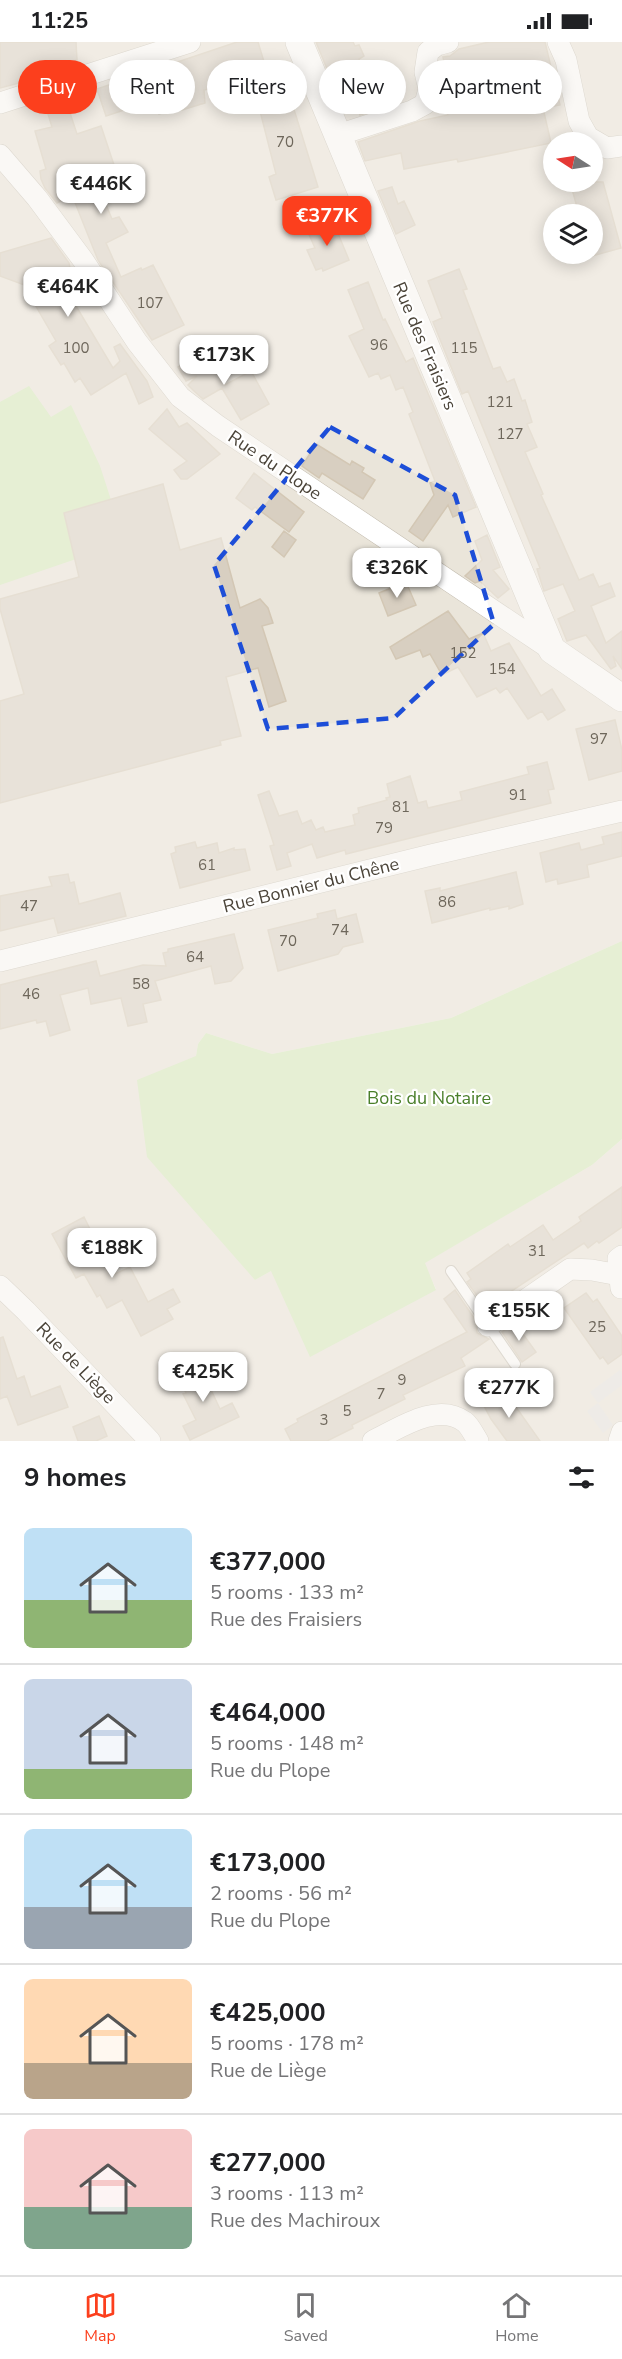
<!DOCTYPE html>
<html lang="en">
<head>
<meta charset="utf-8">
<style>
  body { margin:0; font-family:"Nunito Sans",sans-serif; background:#f2f2f2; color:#202124; height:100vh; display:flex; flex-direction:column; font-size:22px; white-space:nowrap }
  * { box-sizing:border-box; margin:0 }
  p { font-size:20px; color:#757577 }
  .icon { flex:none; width:33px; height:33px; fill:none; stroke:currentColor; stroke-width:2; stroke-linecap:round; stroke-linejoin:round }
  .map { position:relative; height:1399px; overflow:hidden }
  .details { display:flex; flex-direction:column; background:#fff; flex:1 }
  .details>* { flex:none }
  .guide { position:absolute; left:18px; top:18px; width:586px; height:54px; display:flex; gap:12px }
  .needle { width:39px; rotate:282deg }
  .tools { position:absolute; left:543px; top:90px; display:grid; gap:12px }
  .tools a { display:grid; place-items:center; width:60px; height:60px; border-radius:50%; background:#fff; box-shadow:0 3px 15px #0003; font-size:30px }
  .price { position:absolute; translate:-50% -51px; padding:0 14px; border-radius:12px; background:#fff; color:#222; font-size:20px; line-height:39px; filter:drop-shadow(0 2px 3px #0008) }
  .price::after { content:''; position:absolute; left:50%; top:36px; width:18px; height:14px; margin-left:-9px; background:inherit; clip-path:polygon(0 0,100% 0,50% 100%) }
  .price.selected { background:#fc3f1d; color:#fff }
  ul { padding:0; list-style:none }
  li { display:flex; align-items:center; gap:18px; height:150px; padding:0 24px }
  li+li { border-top:2px solid #e0e0e0 }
  li span { display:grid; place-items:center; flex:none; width:168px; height:120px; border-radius:9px; color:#555 }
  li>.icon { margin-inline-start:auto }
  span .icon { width:72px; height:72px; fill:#fffc; stroke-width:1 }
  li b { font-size:26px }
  h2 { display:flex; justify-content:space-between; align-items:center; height:72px; padding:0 24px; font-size:26px }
  .pill { padding:0 21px; border-radius:27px; background:#fff; box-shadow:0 3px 15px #0003; font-size:21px; line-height:54px }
  .pill.selected { background:#fc3f1d; color:#fff }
  .status { display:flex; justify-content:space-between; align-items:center; height:42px; padding:0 30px; background:#fff; direction:ltr }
  .status svg { height:16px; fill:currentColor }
  .tabs { display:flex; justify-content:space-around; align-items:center; height:84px; border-top:2px solid #e0e0e0; background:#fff; font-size:16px; color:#757577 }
  .tabs a { display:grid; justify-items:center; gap:3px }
  .tabs .selected { color:#fc3f1d }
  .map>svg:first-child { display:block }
  .residential { fill:#eae5da; fill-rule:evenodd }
  .green { fill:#d2eab5 }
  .parking { fill:#e5e3e0 }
  .building { fill:#d8cfc1; stroke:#d3c7b4; stroke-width:1.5 }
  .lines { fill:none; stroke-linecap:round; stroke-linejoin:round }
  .service-casing { stroke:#c2bbae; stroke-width:12 }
  .minor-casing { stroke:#c2bbae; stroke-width:22 }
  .tertiary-casing { stroke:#c2bbae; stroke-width:28 }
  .service { stroke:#fff; stroke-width:10 }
  .minor { stroke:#fff; stroke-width:21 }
  .tertiary { stroke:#fff; stroke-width:27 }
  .marked { fill:none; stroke:#1d4ed8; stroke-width:4.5; stroke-dasharray:12 8; stroke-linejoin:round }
  .labels { text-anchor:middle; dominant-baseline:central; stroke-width:4.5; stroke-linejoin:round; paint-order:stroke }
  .number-label { font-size:15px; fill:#6e675b }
  .street-label { font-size:18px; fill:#4b4439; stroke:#fff }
  .park-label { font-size:18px; fill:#4a7f2a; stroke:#fff }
</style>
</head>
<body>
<div class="status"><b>11:25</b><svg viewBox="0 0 49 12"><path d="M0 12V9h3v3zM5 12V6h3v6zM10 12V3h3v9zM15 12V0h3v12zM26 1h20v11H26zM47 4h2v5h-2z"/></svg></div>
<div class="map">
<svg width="622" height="1399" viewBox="0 0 622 1399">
  <rect width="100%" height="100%" fill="#f6f3ec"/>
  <path class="residential" d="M0,0h622v899l-171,77 -179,36 -66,-21 -8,11 -2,12 59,224 16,-9 165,18 -12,-26 168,-98 30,-26v302h-622zM554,100h38v40h-38zM554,172h38v40h-38z"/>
  <path class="green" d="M29,344l22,31 20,-12 29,61 11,34 -47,13 12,46 -76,26v-183z
    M622,899v198l-30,26 -167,98 11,27 -126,67 -39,-86 -16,9 -108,-123 -10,-77 59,-24 2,-12 8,-11 66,21 179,-36z"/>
  <path class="parking" d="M620,1328l2,3v12l-24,18 15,22 -10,8 -16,-22 11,-8 -8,-11z"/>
  <path class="building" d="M0,0h76l1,18 -13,2 -5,5 -3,-3h-25l3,15 -34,9z
    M237,0h21l10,33 -64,15 1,13 -23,7 -1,-3 -22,7 -1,-3 -7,2 -3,-11 -42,14 -9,-27z
    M316,0h37l2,4 4,-1 5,11 -5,3 10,28 7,-2 8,22 -24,8 -4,-10 -12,5z
    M489,0h56l15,63 -17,3 8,35 -93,19 -1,-3 -53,10 -3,-16 -36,8 -7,-19 62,-21 28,-6 -10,-45 1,-6 5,-2 -1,-5 7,-1 9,-7z
    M284,29l8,32 26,84 -42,13 -7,-23 7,-3 -17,-67 6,-2 -8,-27z
    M68,65l9,27 24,-8 14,42 -22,6 19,45 7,-2 9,15 -22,11 15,34 20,-9 1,2 11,-5 31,60 -32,15 -54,-80 -26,-65 -15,8 -12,-15 -4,-9 -1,-8 6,-2 -11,-38 17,-4 -4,-13z
    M570,140h33l18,66 -29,8v-42h-13z
    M392,145l6,17 6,-3 11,24 -19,9 -18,-43z
    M332,177l17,41 -26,11 -1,-3 -6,2 -9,-20 8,-2 -8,-18z
    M51,196l18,25 6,32 -5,1 43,72 7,-7 -6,-14 6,-3 27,37 6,16 -14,7 -13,-31 -35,22 -11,-17 -5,4 -11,-19 -3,2 -12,-19 7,-5 -30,-52 4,-2 -30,-11v-23z
    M459,227l8,20 -4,1 30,79 7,-2 7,15 7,-3 8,22 3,-1 7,22 -5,2 10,23 -12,5 18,42 -2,1 38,85 14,-6 6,13 11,-4 5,13 -24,10 15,37 16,-12v38l-9,-13 3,10 -5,3 -25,-34 -19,6 -9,-22 17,-8 -12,-27 -19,7 -7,-22 3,-1 -72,-177 -6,3 -29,-72 9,-4 -14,-37z
    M368,240l15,38 2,-1 21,43 7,-4 63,149 -23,10 -5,-12 -25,36 -14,-10 25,-36 -4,-12 5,-2 -26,-67 4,-2 -10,-25 -7,3 -6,-15 -9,4 -3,-6 -9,4 -20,-41 15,-7 -16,-39z
    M206,309l19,34 26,-14 18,33 -28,16 -19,-32 -19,11 -9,-8 -6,-6 9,-9 -11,5 -8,-14z
    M167,367l12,18 8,-4 33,31 -33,25h-6l-7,-9 13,-9 -38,-32z
    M316,402l34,21 2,-4 12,7 -2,4 13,8 -12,19 -41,-26 -3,5 -17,-12z
    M254,431l50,39 -15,20 -34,-25 -3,3 -16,-12z
    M163,442l17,66 41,-12 19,70 20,-9 8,9 5,15 -11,3 24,75 -17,6 -11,-39 -32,9 15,59 -21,5 1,4 -221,58v-102l24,-7 -24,-85v-10l79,-22 -15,-64z
    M284,489l12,9 -12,17 -12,-10z
    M487,493l13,32 -7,3 16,19 -11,9 -18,-17 -5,2 -10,-7 17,-16 -7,-19z
    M406,540l10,23 -28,11 -9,-23z
    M448,569l21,28 14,-6 8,18 18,-8 32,53 11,-7 13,21 -17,10 -6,-9 -14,8 -21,-31 -7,5 -4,-5 -19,9 -19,-30 -16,8 -12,-21 -7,3 -3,-7 -24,9 -6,-12z
    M615,678l7,30v21l-33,9 -13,-51z
    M547,720l7,27 -6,1 3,13 -205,51 -1,-4 -28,8 -5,-14 -25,9 4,13 -14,4 -7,-24 4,-1 -16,-50 11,-4 10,25 18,-5 5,13 9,-4 5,10 7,-3 2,5 30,-7 -2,-10 6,-2 -1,-5 29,-8 -1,-2 4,-1 -3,-13 23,-8 8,27 8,-2 2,7 34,-8 -2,-8 69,-18 -2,-7z
    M622,790v24l-35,9 2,12 -31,7 -1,-5 -11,3 -6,-29 39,-10 2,7 23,-6 -2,-7z
    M195,800l2,6 20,-5 2,10 15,-5v2l11,-1 5,21 -70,18 -9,-34 5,-2 -1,-5z
    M516,830l7,32 -14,5v-3l-19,4v-2l-58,15 -7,-32 15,-3v3z
    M68,832l2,9 4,-1 5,22 41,-11 6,23 -68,17 -4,-15 -54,13v-35l52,-10 -3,-9z
    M335,868l2,9 19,-5 7,28 -20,5 -5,7 -60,17 -10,-41 50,-12 -1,-4z
    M234,892l9,34 -12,13 -16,3 -4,-18 -56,15 6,19 -18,4 4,18 -19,4 -7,-28 -30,6 -3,-16 -28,7 10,35 -20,6 -4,-15 -9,2 -1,-3 -36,9v-44l96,-24 4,15 43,-11 23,1 -3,-13 5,-1v-3z
    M622,1145v40l-23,16 -2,-2 -9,7 -4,-5 -86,57 2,2 -12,9 -21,-29 4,-3 -4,-6 41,-29 2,3 33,-22 10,15 28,-19 -2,-4z
    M84,1175l29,58 17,-8 18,35 25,-13 7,13 -13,7 6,10 -32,17 -19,-36 -15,8 -7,-13 -3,2 -13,-23 -8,4 -24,-44z
    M455,1248l21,31 1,12 12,6 -28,19 4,8 -62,29 2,4 -53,26 1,3 -26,13h-36l-6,-12 13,-7 -1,-3 170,-87 -23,-33z
    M586,1251l7,9 4,-3 25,37v18l-14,10 -5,-7 -3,2 -36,-51z
    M515,1281l21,29 -14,10 -20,-30z
    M3,1295l14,42 7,-3 7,21 29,-11 8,21 -50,18 -11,-29 -7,3v-61z
    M198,1320l22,47 12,-6 7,14 -49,23 -7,-14 13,-6 -13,-26 3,-1 -10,-21z
    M504,1347l14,21 22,31h-33l-16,-22 -8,-15z
    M99,1374l8,20 -11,5h-18l-5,-14z"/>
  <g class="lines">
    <defs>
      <path id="service" d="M451,1229l64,93"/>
      <path id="minor" d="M558,0l8,18 13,61 9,16 19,11 15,-2
        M0,61l190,-61
        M338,93l74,-24 13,-7 4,-15 -4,-17 3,-20 9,-7 11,-3
        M0,113l37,43 46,62 54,82 43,55 38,29 334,224
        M0,919l431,-106 191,-44
        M0,1244l26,25 124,130
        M621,1246l-3,-29 4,-3
        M488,1284l82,-57 22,1 27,5
        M373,1399c25,-12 64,-40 92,-19 5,4 9,13 13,19
        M619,1399l3,-9"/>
      <path id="tertiary" d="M299,0l253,608 70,48"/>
    </defs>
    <use href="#service" class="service-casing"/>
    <use href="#minor" class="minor-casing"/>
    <use href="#tertiary" class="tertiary-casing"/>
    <use href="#service" class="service"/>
    <use href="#minor" class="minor"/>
    <use href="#tertiary" class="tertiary"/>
  </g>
  <path d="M0 0H622V1399H0ZM330,385l125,68 39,129 -100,94 -126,11 -54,-164z" fill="#f6f3ec" fill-opacity=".55" fill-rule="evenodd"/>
  <path class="marked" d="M330,385l125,68 39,129 -100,94 -126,11 -54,-164z"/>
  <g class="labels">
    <g class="number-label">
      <text x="285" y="100">70</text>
      <text x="150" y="261">107</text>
      <text x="379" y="303">96</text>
      <text x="76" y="306">100</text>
      <text x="464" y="306">115</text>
      <text x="500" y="360">121</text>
      <text x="510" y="392">127</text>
      <text x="463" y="611">152</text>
      <text x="502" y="627">154</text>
      <text x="599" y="697">97</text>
      <text x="518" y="753">91</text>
      <text x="401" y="765">81</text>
      <text x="384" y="786">79</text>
      <text x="207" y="823">61</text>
      <text x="447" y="860">86</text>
      <text x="29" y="864">47</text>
      <text x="340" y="888">74</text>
      <text x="288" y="899">70</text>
      <text x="195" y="915">64</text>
      <text x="141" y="942">58</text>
      <text x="31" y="952">46</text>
      <text x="537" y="1209">31</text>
      <text x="597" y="1285">25</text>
      <text x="402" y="1338">9</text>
      <text x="381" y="1352">7</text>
      <text x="347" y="1369">5</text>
      <text x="324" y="1378">3</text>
    </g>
    <g class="street-label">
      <text transform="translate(425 304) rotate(67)">Rue des Fraisiers</text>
      <text transform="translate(275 423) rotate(34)">Rue du Plope</text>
      <text transform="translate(311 843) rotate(-14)">Rue Bonnier du Chêne</text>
      <text transform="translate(76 1321) rotate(46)">Rue de Liège</text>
    </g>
    <g class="park-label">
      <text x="429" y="1056">Bois du Notaire</text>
    </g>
  </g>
</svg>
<div class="tools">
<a><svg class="needle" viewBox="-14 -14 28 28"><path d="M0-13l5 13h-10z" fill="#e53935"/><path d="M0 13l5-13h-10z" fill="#757577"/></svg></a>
<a><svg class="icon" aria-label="layers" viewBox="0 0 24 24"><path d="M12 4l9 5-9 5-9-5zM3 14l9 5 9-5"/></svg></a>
</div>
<b class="price" style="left:101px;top:173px">€446K</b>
<b class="price selected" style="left:327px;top:205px">€377K</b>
<b class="price" style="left:68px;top:276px">€464K</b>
<b class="price" style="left:224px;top:344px">€173K</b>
<b class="price" style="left:397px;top:557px">€326K</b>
<b class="price" style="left:112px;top:1237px">€188K</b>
<b class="price" style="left:519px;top:1300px">€155K</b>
<b class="price" style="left:203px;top:1361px">€425K</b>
<b class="price" style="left:509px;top:1377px">€277K</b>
<div class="guide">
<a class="pill selected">Buy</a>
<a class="pill">Rent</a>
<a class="pill">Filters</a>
<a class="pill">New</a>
<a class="pill">Apartment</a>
</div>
</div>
<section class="details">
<h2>9 homes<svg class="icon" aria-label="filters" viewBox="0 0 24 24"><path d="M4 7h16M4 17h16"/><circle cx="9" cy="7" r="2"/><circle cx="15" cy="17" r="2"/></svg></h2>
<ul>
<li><span style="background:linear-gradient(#bfe0f5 60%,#8fb573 0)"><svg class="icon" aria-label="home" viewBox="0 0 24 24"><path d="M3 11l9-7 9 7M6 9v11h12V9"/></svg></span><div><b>€377,000</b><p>5 rooms · 133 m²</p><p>Rue des Fraisiers</p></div></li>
<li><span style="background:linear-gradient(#c9d6e8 75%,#8fb573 0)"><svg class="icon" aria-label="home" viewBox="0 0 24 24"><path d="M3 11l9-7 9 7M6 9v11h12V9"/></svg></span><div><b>€464,000</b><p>5 rooms · 148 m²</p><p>Rue du Plope</p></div></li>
<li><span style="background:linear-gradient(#bfe0f5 65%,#9aa5b1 0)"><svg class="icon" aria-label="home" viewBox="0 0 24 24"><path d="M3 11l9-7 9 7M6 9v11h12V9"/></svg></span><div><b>€173,000</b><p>2 rooms · 56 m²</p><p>Rue du Plope</p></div></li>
<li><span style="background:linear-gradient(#ffd9b3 70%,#b9a48a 0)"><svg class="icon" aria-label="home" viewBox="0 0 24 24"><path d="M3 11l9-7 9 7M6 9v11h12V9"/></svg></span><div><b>€425,000</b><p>5 rooms · 178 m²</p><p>Rue de Liège</p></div></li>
<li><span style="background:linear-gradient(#f6c9c9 65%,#7fa58c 0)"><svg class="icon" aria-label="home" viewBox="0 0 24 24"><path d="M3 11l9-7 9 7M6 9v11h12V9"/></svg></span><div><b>€277,000</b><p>3 rooms · 113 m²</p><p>Rue des Machiroux</p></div></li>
</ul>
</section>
<nav class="tabs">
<a class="selected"><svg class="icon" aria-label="map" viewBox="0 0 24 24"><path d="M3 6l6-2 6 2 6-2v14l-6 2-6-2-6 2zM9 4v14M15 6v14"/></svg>Map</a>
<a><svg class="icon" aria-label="saved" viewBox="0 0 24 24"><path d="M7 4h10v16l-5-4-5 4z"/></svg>Saved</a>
<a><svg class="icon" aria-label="home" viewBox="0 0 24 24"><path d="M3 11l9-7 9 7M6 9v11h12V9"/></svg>Home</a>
</nav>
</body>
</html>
